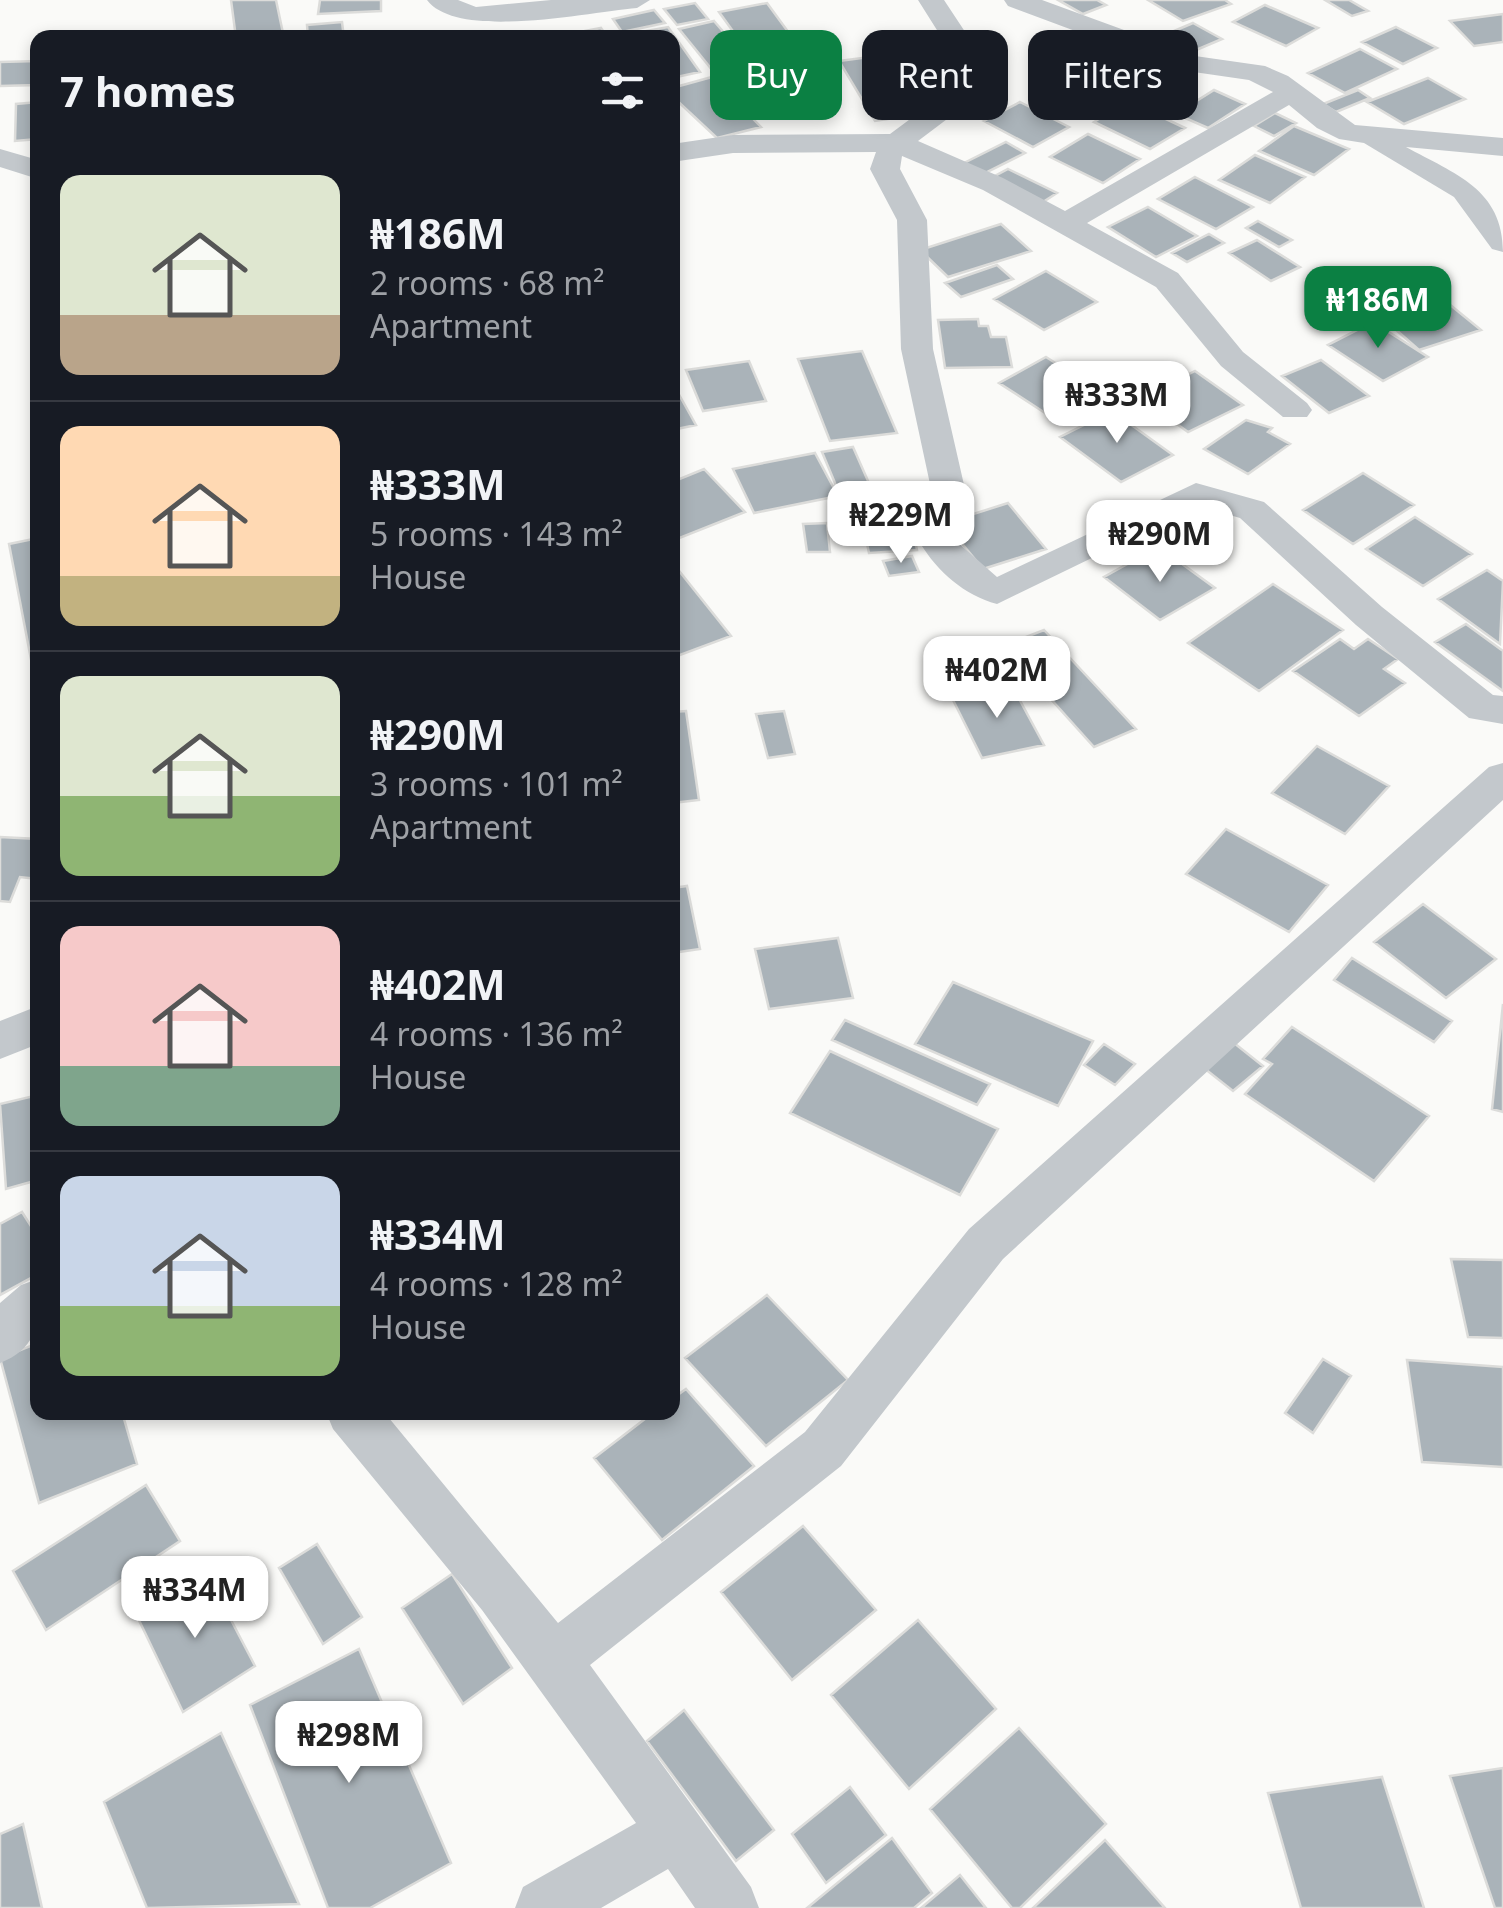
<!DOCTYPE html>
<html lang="en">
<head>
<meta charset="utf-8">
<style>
  body { margin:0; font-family:"Noto Sans",sans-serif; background:#20242c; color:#f1f3f6; height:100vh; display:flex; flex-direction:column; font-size:38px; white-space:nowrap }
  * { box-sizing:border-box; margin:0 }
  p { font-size:32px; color:#9ea1a6 }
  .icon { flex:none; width:55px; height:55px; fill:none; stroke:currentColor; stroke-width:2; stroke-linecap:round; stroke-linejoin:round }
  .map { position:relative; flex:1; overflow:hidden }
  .details { position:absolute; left:30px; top:30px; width:650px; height:1390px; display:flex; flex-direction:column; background:#171b24; border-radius:20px; box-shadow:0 5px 15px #0003 }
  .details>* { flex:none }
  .guide { position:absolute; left:710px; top:30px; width:642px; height:90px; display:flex; gap:20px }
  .price { position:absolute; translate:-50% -85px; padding:0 22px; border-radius:20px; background:#fff; color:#222; font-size:32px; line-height:65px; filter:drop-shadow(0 2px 5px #0008) }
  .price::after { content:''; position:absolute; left:50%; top:60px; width:30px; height:22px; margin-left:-15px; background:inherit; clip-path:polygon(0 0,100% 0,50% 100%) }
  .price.current { background:#0b8043; color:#fff }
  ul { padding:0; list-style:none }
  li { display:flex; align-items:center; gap:30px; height:250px; padding:0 30px }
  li+li { border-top:2px solid #363941 }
  li span { display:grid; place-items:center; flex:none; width:280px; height:200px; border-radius:20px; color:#555 }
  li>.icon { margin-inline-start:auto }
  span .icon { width:120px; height:120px; fill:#fffc; stroke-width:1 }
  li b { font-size:42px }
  h2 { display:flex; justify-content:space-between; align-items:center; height:120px; padding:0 30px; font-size:42px }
  .pill { padding:0 35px; border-radius:20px; background:#171b24; box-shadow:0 5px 15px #0003; font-size:35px; line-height:90px }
  .pill.current { background:#0b8043; color:#fff }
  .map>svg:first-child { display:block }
  .building { fill:#aab3b9; stroke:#dcdcda; stroke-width:2.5 }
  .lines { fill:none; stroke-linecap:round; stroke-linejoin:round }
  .minor { fill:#c3c8cc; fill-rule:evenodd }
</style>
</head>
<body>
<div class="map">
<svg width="1503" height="1908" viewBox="0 0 1503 1908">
  <rect width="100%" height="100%" fill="#fafaf8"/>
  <path class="building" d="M231,0h45l8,38h-48z
    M320,0h61v11l-63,3z
    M1058,0h39l9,5 -23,9z
    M1148,0h77l6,4 -48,17z
    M1325,0h24l19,11 -16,5z
    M695,3l13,16 -31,6 -13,-16z
    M767,3l22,30 -49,8 -21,-29z
    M1265,5l53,23 -32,18 -53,-24z
    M654,10l11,13 -43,9 -9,-13z
    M1503,14v28l-29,4 -24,-25z
    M714,21l35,41 -36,9 -34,-42z
    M342,22l2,16h-36l-1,-13z
    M1193,23l29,16 -33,14 -29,-16z
    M668,27l32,45 -28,6v-40l-53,-2z
    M1396,27l41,21 -34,16 -41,-22z
    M601,28l7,10 -54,-1z
    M806,33l14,18 -51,9 -14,-18z
    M1360,49l37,20 -52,24 -37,-20z
    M877,56l6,11 53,-8 13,20 -53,8 18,28 -39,6 -36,-60z
    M38,61v24l-38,1v-24z
    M1090,63l49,23 -53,31 -50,-23z
    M712,77l49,50 -44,11 -45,-42v-8z
    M1428,78l37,21 -61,25 -37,-22z
    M1214,90l31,14 -37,24 -32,-14z
    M1358,90l12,8 -34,14 -13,-8z
    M1128,101l57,27 -35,21 -56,-27z
    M38,102v37l-23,2 1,-37z
    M1020,102l49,25 -36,20 -49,-26z
    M1275,113l21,10 -22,13 -20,-10z
    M1294,126l55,23 -35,26 -55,-24z
    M1088,134l52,25 -37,24 -53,-26z
    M1006,142l19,11 -42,21 -19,-11z
    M1255,155l50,22 -35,26 -51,-23z
    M1008,169l49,24 -14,9 -50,-25z
    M1195,177l58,30 -37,22 -58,-30z
    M1148,207l49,29 -41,21 -48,-30z
    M1258,221l34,19 -13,7 -33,-19z
    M1001,224l30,27 -83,26 -28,-27z
    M1209,234l15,9 -37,19 -15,-9z
    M1257,240l43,27 -29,14 -42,-28z
    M997,265l16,14 -52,18 -16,-14z
    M1046,271l51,31 -53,28 -50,-31z
    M1438,295l43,35 -62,20 -41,-36z
    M978,319l1,7h9l3,11h15l6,30 -67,1 -7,-48z
    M1373,322l55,35 -45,24 -55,-36z
    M862,351l35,82 -67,8 -32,-82z
    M1046,357l63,40 -47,27 -63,-41z
    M1321,360l48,36 -40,17 -47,-37z
    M749,361l17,40 -63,10 -17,-41z
    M1195,371l48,34 -55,27 -47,-34z
    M677,391l19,34 -24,5v-38z
    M1112,411l61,44 -52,27 -61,-45z
    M1246,420l26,8 -4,4 22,12 -42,30 -44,-25z
    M853,447l19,43 -32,5 -18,-43z
    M815,453l23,43 -84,17 -21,-44z
    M704,469l41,43 -73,29v-59z
    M1363,473l51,32 -61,39 -50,-34z
    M1008,503l38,46 -63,20 -38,-46z
    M908,509l9,41 -48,3 -9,-41z
    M1415,517l57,37 -49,32 -57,-37z
    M827,523l3,29h-23l-4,-28z
    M38,538v158l-29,-152z
    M1167,553l48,35 -55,32 -56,-43 36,-20 8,6z
    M912,556l7,16 -30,4 -6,-15z
    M672,562l59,74 -59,22z
    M1487,570l16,11 -3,63 -62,-45z
    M1273,584l70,46 -84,61 -71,-48z
    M1466,624l37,27v40l-68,-49z
    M1044,630l92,99 -42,18 -91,-101z
    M1340,639l14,10 14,-10 30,20 -14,10 21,14 -46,33 -66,-45z
    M1011,684l33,61 -62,13 -31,-62z
    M686,711l13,89 -27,3v-91z
    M784,711l11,43 -27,4 -12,-44z
    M1317,746l72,40 -44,48 -73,-41z
    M1226,829l102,56 -39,47 -103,-58z
    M0,837l38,2v40l-18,-2 -10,25 -10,-1z
    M687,886l13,63 -28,4v-65z
    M1423,904l73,55 -50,39 -72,-56z
    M838,938l15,60 -84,11 -14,-60z
    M1352,958l100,63 -18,21 -100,-62z
    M953,982l140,59 -35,65 -143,-62z
    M1503,1004v108l-11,-3z
    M845,1020l145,64 -13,21 -145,-65z
    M1292,1027l137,89 -55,65 -129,-87 27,-30 -9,-5z
    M1229,1039l34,27 -30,25 -33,-26z
    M1104,1044l31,20 -20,21 -31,-20z
    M830,1051l168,78 -38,66 -170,-82z
    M38,1095v85l-32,9 -6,-85z
    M22,1212l16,25v37l-38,21v-71z
    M1451,1259l52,1v78l-35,-1z
    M767,1295l81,85 -82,66 -81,-88z
    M38,1343v69h84l15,52 -98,39 -39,-145z
    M1323,1359l28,17 -38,57 -28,-20z
    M1407,1360l96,7v100l-81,-5z
    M686,1389l68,77 -92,74 -68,-82 60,-46h18v-13z
    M146,1485l34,56 -134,89 -33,-59z
    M803,1526l73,84 -84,70 -71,-88z
    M317,1544l45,73 -39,27 -44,-76z
    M206,1572l49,94 -72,46 -47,-98z
    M452,1574l60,94 -49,36 -61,-96z
    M918,1620l78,89 -87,80 -78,-94z
    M359,1649l92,214 -81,45h-42l-78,-203z
    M684,1710l90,120 -38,31 -89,-120z
    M1019,1728l87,96 -86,84h-8l-82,-99z
    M221,1733l78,171 -152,4 -43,-106z
    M1503,1768v140h-8l-45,-132z
    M1382,1777l42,131h-123l-33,-115z
    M850,1787l36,48 -60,48 -34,-49z
    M23,1824l19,84h-42v-74z
    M892,1838l40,55 -18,15h-107z
    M1105,1840l60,68h-132z
    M960,1875l26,33h-65z"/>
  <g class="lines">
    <path class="minor" d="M427,0h31l18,7 75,-7h99l-13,8c-49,4 -179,33 -210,-8z
      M918,0h26l43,65 -12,33 -57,43 85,37 62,33 208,-119 -24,-12 -69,-10 -172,-64 -4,-6h38l153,56 70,10 23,10 67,49 148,13v18l-97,-9c49,27 97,42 97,105l-11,-3 -38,-52 -90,-54 -25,-4 -22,-11 -28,-23 -202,118 91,50 65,79 64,51 5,7 -5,7h-24l-62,-51 -65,-79 -173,-97 -81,-34 -2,13 27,51 6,129 34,149 -11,43 41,36 199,-94 68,19 118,105 111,88 10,1v28l-34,-6 -113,-93 -116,-107 -41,-12 -202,98c-33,-9 -59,-32 -77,-61l13,-45 -32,-149 -4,-129 -27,-51 6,-17 -143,1 -61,9v-18l61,-9 157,-1 62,-46 7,-23z
      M0,149l38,11v19l-38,-12z
      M1503,763v37l-500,459 -162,207 -251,199 161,222 8,21h-64l-27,-39 -67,39h-86l8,-21 113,-64 -154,-213 -149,-181 -7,-17h58l174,211 247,-191 164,-203 520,-462z
      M38,1006v38l-38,15v-38z
      M38,1279c0,38 4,68 -38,84v-60l21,-18z"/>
  </g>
</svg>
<b class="price current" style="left:1378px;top:351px">₦186M</b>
<b class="price" style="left:1117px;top:446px">₦333M</b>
<b class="price" style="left:901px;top:566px">₦229M</b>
<b class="price" style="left:1160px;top:585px">₦290M</b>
<b class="price" style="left:997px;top:721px">₦402M</b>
<b class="price" style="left:195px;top:1641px">₦334M</b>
<b class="price" style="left:349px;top:1786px">₦298M</b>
<div class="guide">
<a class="pill current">Buy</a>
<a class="pill">Rent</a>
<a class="pill">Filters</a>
</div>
<section class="details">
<h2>7 homes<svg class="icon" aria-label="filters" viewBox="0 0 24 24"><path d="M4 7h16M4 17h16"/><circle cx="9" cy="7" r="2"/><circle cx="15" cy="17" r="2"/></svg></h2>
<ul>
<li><span style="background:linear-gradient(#dfe7d0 70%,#b9a48a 0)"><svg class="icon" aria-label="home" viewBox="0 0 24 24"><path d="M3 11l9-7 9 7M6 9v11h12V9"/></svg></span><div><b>₦186M</b><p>2 rooms · 68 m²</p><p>Apartment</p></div></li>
<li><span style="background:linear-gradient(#ffd9b3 75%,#c2b280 0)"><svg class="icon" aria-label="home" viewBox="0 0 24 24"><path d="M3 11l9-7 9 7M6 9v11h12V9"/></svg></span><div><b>₦333M</b><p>5 rooms · 143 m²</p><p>House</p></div></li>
<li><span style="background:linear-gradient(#dfe7d0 60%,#8fb573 0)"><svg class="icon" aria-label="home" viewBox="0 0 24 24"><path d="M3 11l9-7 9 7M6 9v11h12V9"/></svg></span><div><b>₦290M</b><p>3 rooms · 101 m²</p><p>Apartment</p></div></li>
<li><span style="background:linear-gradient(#f6c9c9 70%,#7fa58c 0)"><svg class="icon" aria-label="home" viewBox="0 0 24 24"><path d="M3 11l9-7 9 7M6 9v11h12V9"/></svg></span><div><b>₦402M</b><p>4 rooms · 136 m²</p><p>House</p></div></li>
<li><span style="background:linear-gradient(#c9d6e8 65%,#8fb573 0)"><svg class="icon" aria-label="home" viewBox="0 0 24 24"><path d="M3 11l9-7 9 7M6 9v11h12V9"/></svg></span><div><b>₦334M</b><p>4 rooms · 128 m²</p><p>House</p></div></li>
</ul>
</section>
</div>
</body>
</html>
